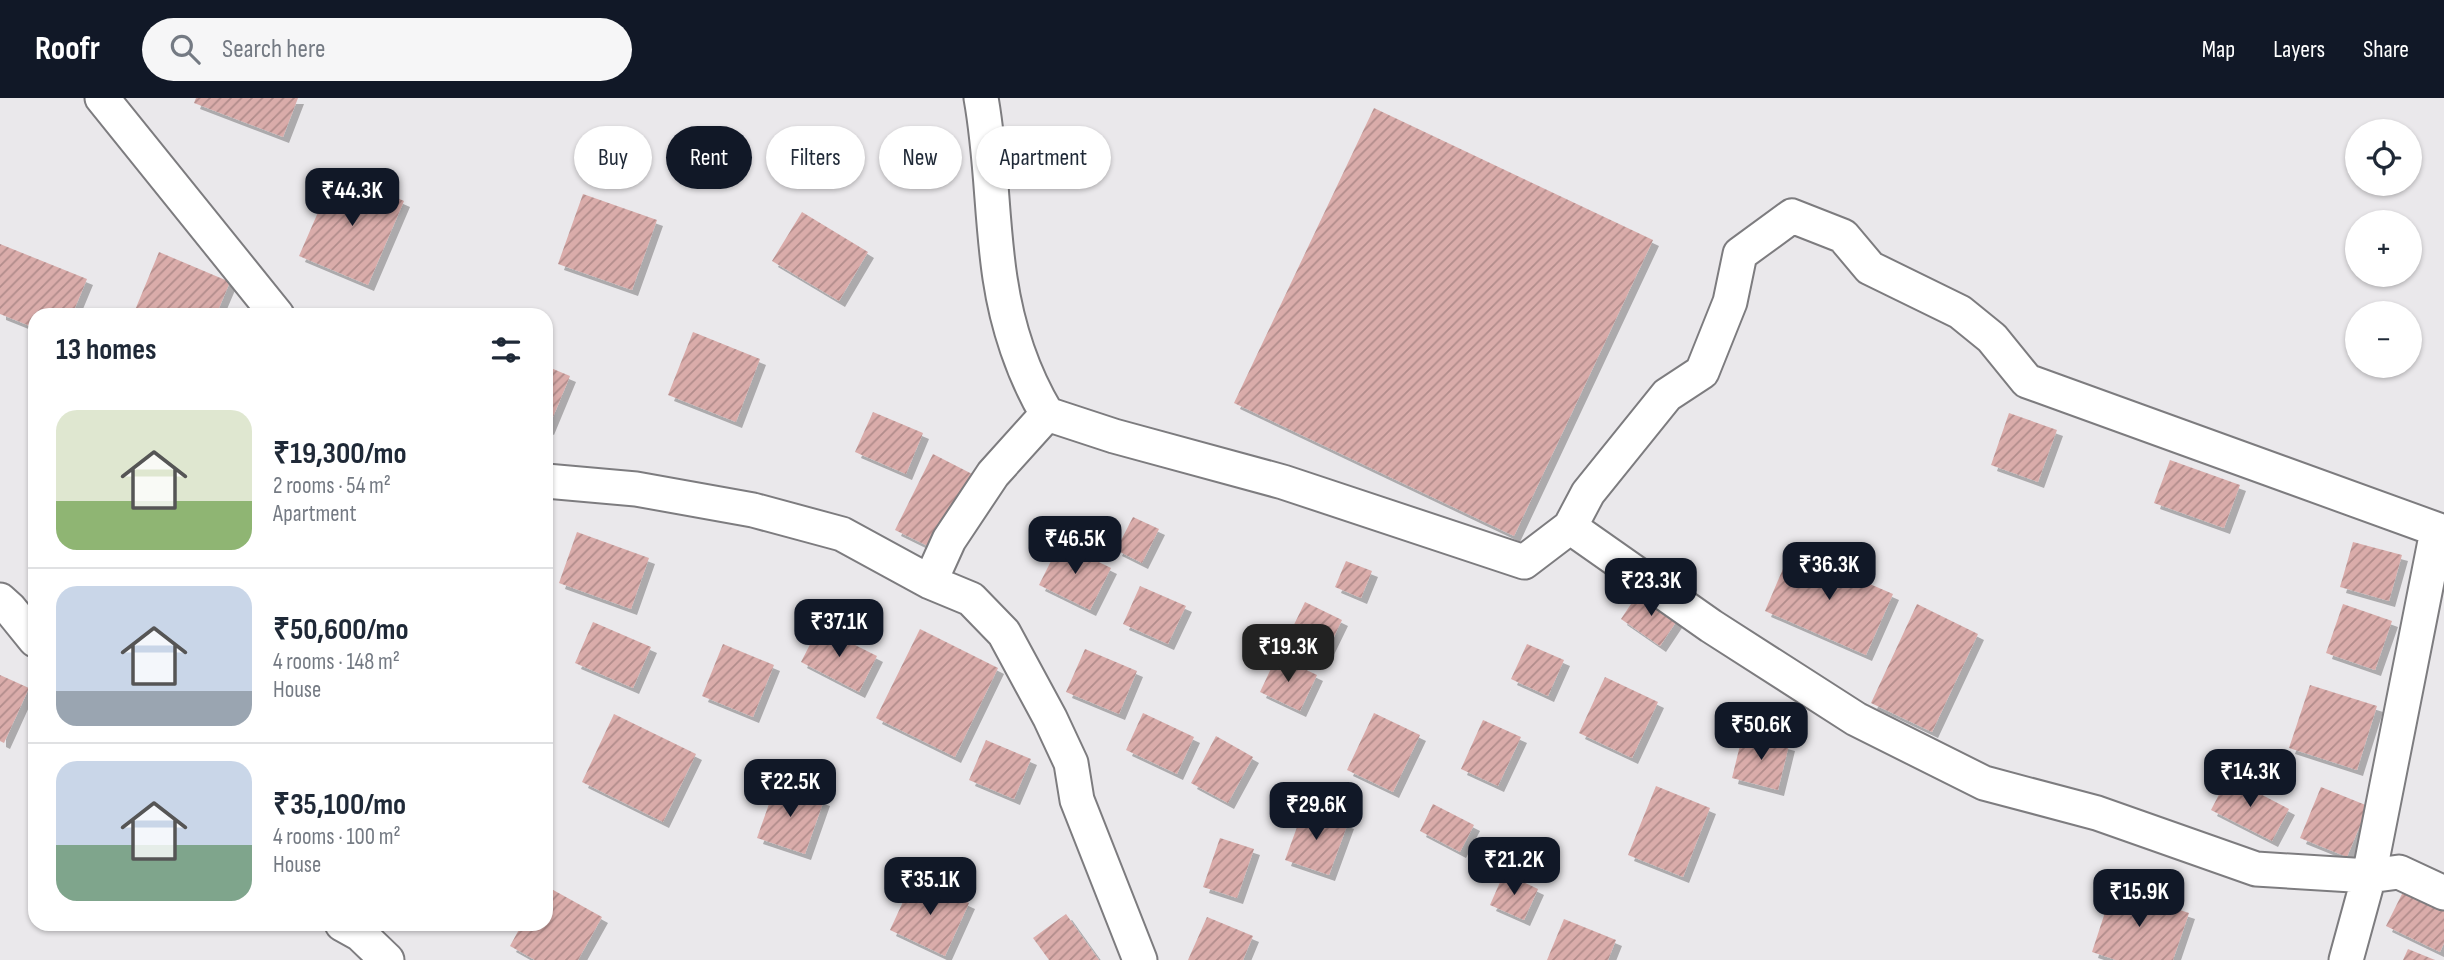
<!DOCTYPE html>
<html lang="en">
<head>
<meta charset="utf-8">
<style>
  body { margin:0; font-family:"Sofia Sans Condensed",sans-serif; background:#f6f6f7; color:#1f2937; height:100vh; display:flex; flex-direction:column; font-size:26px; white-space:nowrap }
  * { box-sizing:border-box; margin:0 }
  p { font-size:23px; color:#747a83 }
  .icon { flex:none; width:38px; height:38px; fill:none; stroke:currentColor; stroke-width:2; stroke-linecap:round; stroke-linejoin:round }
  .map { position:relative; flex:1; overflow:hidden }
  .details { position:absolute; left:28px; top:210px; width:525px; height:623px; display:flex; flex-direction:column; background:#fff; border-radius:21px; box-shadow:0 2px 5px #0004 }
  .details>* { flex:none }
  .hud { position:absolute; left:574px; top:28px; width:665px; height:63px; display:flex; gap:14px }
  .controls { position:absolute; left:2345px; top:21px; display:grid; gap:14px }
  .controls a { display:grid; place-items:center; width:77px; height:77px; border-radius:50%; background:#fff; box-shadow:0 2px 5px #0004; font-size:35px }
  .price { position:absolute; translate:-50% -60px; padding:0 16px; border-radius:14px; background:#111827; color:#fff; font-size:23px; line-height:46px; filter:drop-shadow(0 2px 4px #0008) }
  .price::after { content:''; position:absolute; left:50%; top:42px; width:21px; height:16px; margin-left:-10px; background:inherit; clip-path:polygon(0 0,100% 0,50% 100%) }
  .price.current { background:#222; color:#fff }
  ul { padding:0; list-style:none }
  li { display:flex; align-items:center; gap:21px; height:175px; padding:0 28px }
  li+li { border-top:2px solid #e0e1e3 }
  li span { display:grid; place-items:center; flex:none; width:196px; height:140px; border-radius:21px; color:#555 }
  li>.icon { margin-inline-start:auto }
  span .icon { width:84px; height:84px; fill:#fffc; stroke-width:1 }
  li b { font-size:30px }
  h2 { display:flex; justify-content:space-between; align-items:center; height:84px; padding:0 28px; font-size:30px }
  .tag { padding:0 24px; border-radius:32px; background:#fff; box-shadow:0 2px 5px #0004; font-size:24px; line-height:63px }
  .tag.current { background:#111827; color:#fff }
  header { display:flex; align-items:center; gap:42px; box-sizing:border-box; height:98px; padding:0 35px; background:#111827; color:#fff }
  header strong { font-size:33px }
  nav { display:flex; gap:38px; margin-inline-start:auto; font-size:24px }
  .search { width:490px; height:63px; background:#f6f6f7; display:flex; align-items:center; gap:18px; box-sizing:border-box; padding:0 24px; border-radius:38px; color:#747a83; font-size:26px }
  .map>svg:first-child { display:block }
  .building { fill:url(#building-hatch); filter:url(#shadow) }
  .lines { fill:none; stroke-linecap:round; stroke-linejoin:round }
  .street-casing { stroke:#7d7c7f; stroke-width:37 }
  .street { stroke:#fff; stroke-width:33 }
</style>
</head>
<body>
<header>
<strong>Roofr</strong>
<div class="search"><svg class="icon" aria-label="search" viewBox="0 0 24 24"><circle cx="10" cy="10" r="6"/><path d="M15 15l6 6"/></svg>Search here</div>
<nav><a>Map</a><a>Layers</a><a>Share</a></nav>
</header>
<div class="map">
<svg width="2444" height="862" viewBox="0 0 2444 862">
  <defs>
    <pattern id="building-hatch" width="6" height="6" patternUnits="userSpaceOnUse" patternTransform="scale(1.75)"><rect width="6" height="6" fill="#daacaa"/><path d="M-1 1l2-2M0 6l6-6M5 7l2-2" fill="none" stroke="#b18c8b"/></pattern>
    <filter id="shadow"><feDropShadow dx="6" dy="6" stdDeviation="0" flood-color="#0004"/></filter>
  </defs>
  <rect width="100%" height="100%" fill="#eae8eb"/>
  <path class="building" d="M196,0h102l-15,39 -89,-34z
    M1374,10l279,132 -139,296 -280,-133z
    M336,73l68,30 -36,84 -69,-29z
    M583,96l74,26 -25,70 -74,-26z
    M802,114l66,40 -29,49 -67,-40z
    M0,146l87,35 -15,36h-37v13l-35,-14z
    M159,154l71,30 -14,33h-83z
    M693,234l67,27 -24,63 -68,-27z
    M546,268l24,10 -22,53 -2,-1z
    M873,314l50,21 -17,41 -51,-22z
    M2009,315l48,17 -19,52 -47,-17z
    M933,356l43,22 -38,75 -43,-21z
    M2170,362l70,25 -16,43 -70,-25z
    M1133,419l26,12 -17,34 -26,-13z
    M577,434l72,26 -18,51 -72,-26z
    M2353,444l49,13 -13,46 -49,-14z
    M1060,445l51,25 -21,42 -51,-25z
    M1791,452l102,44 -27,61 -101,-44z
    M1346,463l26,10 -11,27 -26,-11z
    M1140,488l46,20 -18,38 -45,-20z
    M1641,491l39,27 -20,30 -39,-27z
    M1305,504l37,18 -16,33 -37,-18z
    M1917,506l61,30 -46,98 -61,-29z
    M2343,506l49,17 -17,49 -49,-17z
    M593,524l58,25 -18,41 -58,-25z
    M819,529l58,29 -18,36 -58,-30z
    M920,531l78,39 -43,89 -79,-39z
    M723,546l51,21 -21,52 -51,-21z
    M1527,546l37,16 -16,36 -37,-17z
    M1085,551l52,22 -18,43 -53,-22z
    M1277,558l40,19 -17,36 -40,-19z
    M0,577l29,13 -25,55 -4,-2z
    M1605,579l53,25 -26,56 -53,-25z
    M2310,587l67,21 -20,64 -68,-22z
    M1143,615l51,24 -17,37 -51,-24z
    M1374,615l46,22 -27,57 -46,-22z
    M614,616l82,40 -33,68 -81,-40z
    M1483,622l38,17 -23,49 -37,-17z
    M1743,635l46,12 -11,45 -46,-12z
    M1216,638l37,21 -25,46 -37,-20z
    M986,642l45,19 -17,40 -45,-19z
    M35,648v19l-7,-16z
    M2228,679l61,32 -17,32 -61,-31z
    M776,686l48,16 -19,54 -48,-16z
    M1656,688l54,22 -27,69 -55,-22z
    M2321,689l47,19 -21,51 -47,-19z
    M1433,706l41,21 -14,27 -40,-21z
    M1304,710l44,15 -19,52 -44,-15z
    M1220,740l34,11 -17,49 -34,-11z
    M1504,775l34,16 -14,31 -34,-15z
    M914,780l55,25 -24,53 -55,-26z
    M546,788l56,31 -24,43h-43l-25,-14 12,-22h24z
    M2113,790l76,25 -16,47h-57l-24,-8z
    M2405,790l39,19v36l-4,9 -54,-26z
    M1066,816l33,46h-50l-16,-22z
    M1207,819l46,19 -10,24h-55z
    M1564,821l52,21 -8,20h-61z
    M2408,851l27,11h-32z"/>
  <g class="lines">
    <defs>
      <path id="street" d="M102,0l175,217
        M981,0c11,60 10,121 19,180 7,47 23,96 47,136l67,22 169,46 241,80 46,-35 18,-34 79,-98 35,-23 28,-70 10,-48 52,-38 51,20 27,32 90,44 32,26 35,43 417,151
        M546,383l90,8 117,21 89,24 88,48 41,17 33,34 46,85 21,45 6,37 63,160
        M1570,429l141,99 145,93 128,64 113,30 159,56 113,7 30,-4 45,21
        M930,484l19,-42 44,-66 54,-60
        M0,502l10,9 25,31
        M342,826l18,10 27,26
        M2346,862l23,-84 68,-345"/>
    </defs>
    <use href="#street" class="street-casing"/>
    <use href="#street" class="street"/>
  </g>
</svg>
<div class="controls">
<a><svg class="icon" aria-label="locate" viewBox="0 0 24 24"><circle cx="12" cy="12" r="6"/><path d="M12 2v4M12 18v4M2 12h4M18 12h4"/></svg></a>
<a>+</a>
<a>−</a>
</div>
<b class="price" style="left:352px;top:130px">₹44.3K</b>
<b class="price" style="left:1075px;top:478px">₹46.5K</b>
<b class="price" style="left:1829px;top:504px">₹36.3K</b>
<b class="price" style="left:1651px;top:520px">₹23.3K</b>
<b class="price" style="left:839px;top:561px">₹37.1K</b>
<b class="price current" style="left:1288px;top:586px">₹19.3K</b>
<b class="price" style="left:1761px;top:664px">₹50.6K</b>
<b class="price" style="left:2250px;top:711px">₹14.3K</b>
<b class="price" style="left:790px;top:721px">₹22.5K</b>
<b class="price" style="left:1316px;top:744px">₹29.6K</b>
<b class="price" style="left:1514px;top:799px">₹21.2K</b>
<b class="price" style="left:930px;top:819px">₹35.1K</b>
<b class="price" style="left:2139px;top:831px">₹15.9K</b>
<div class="hud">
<a class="tag">Buy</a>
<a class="tag current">Rent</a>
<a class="tag">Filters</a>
<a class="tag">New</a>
<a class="tag">Apartment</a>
</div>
<section class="details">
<h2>13 homes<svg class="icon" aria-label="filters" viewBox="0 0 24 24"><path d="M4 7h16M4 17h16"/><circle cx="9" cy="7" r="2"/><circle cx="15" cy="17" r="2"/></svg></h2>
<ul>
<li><span style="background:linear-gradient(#dfe7d0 65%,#8fb573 0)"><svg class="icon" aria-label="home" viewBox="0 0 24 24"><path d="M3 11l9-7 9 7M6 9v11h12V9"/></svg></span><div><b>₹19,300/mo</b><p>2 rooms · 54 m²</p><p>Apartment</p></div></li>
<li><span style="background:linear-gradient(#c9d6e8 75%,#9aa5b1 0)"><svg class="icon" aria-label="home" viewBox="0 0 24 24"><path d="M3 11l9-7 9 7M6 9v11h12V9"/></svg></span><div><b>₹50,600/mo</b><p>4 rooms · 148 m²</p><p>House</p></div></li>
<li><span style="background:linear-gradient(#c9d6e8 60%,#7fa58c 0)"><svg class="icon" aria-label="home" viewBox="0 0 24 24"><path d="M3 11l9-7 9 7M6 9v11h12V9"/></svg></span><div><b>₹35,100/mo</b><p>4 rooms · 100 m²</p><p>House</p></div></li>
</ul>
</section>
</div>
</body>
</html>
